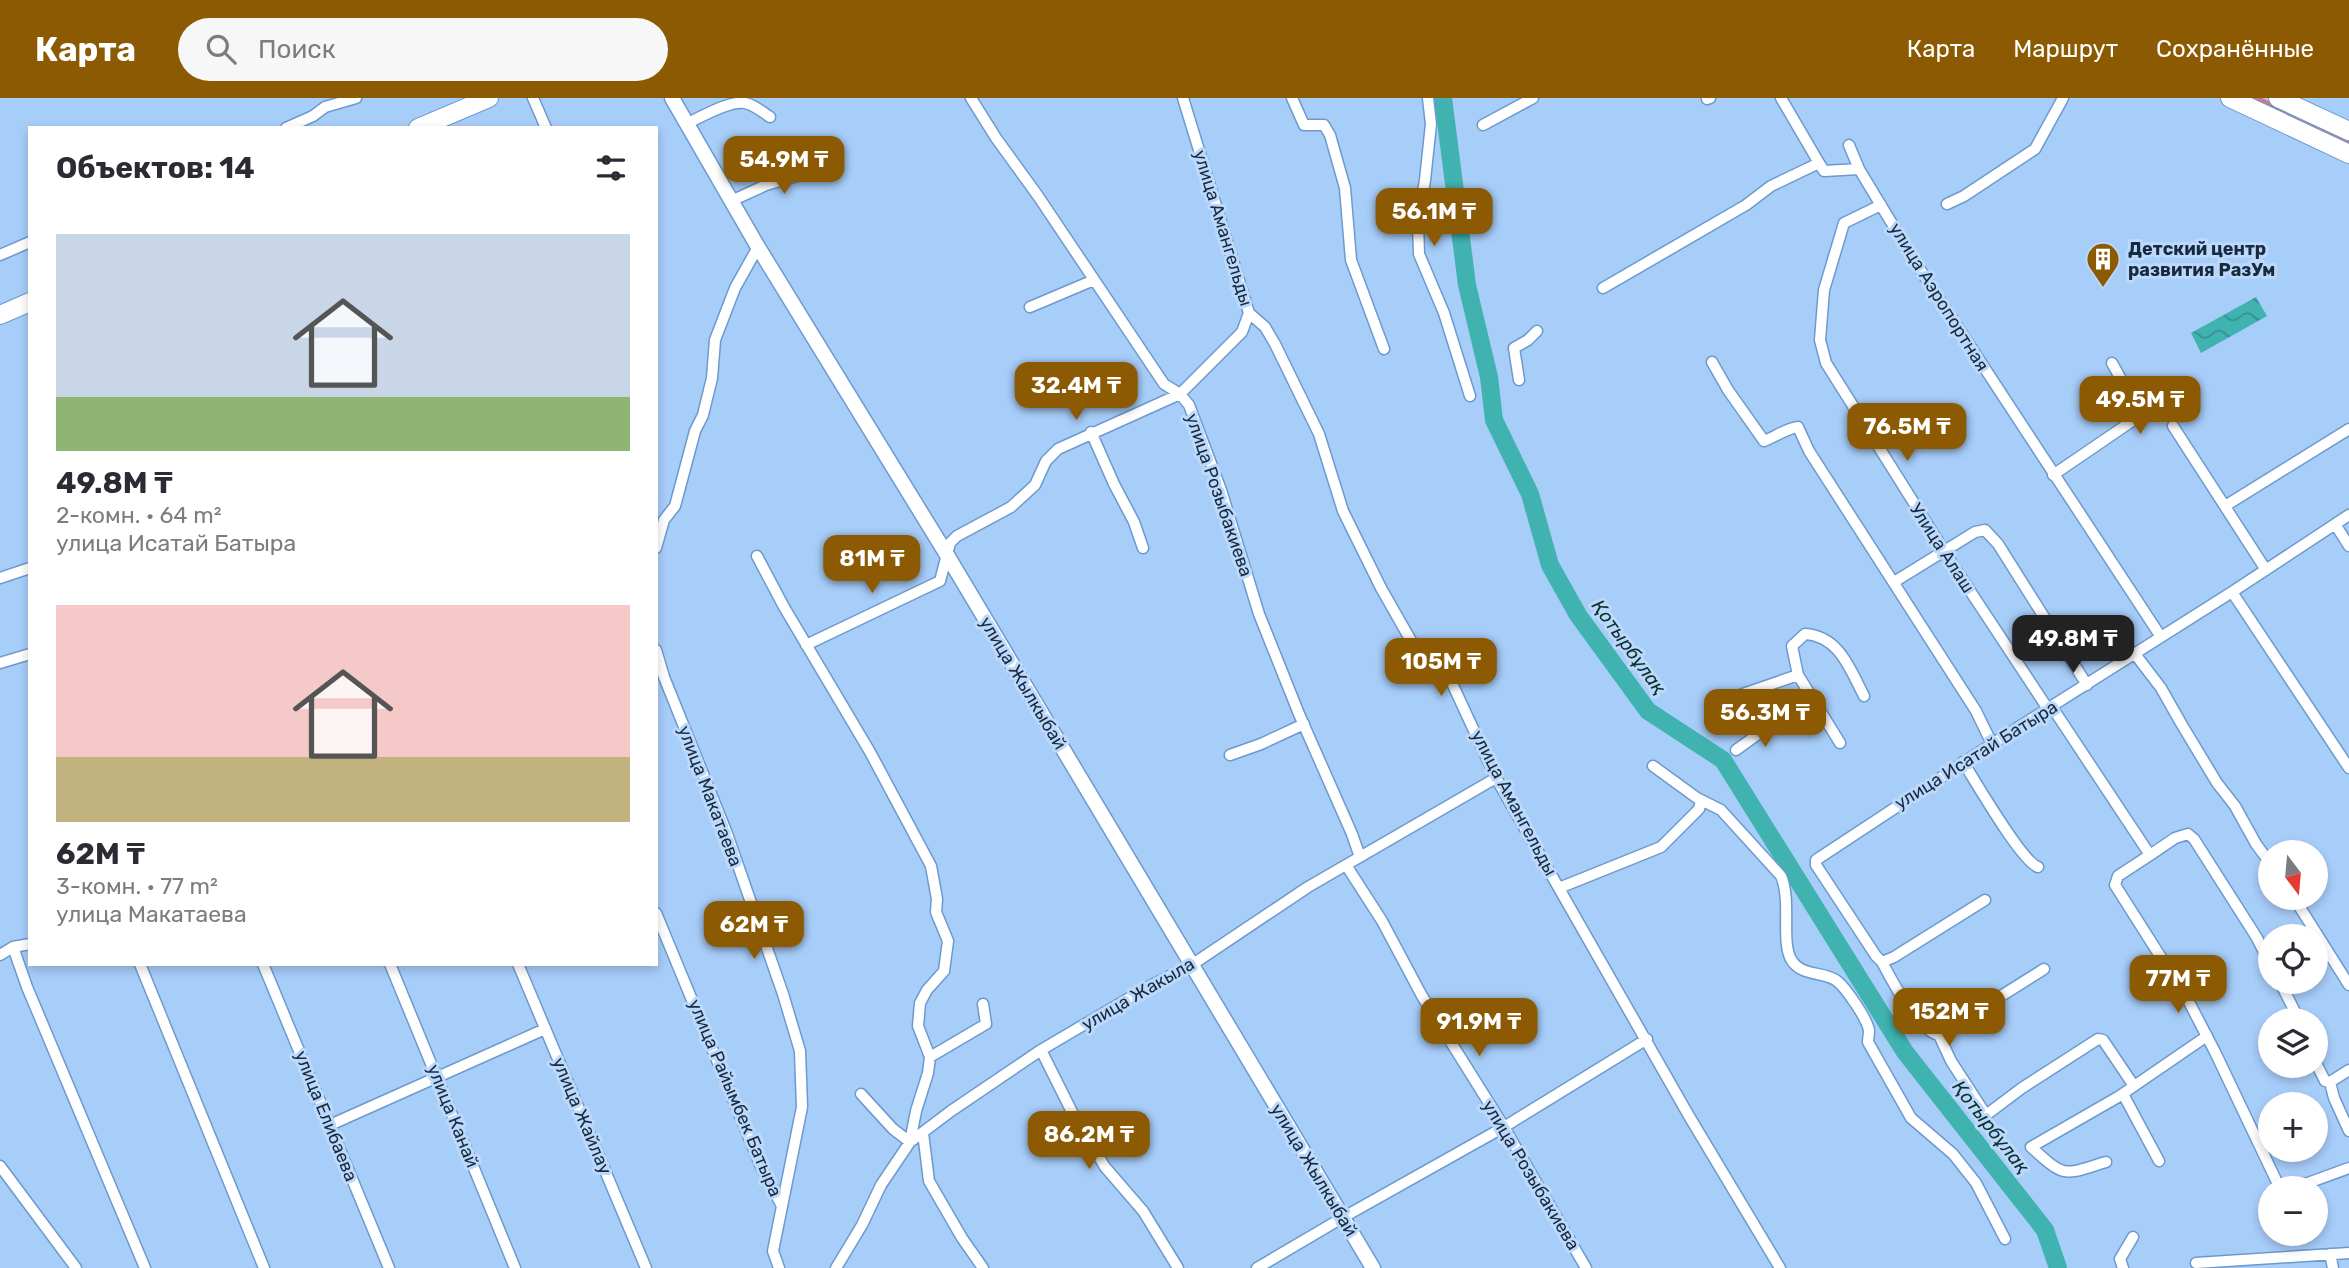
<!DOCTYPE html>
<html lang="ru">
<head>
<meta charset="utf-8">
<style>
  body { margin:0; font-family:Rubik,sans-serif; background:#f7f7f7; color:#2b2b33; height:100vh; display:flex; flex-direction:column; font-size:26px; white-space:nowrap }
  * { box-sizing:border-box; margin:0 }
  p { font-size:23px; color:#7c7c81 }
  .icon { flex:none; width:38px; height:38px; fill:none; stroke:currentColor; stroke-width:2; stroke-linecap:round; stroke-linejoin:round }
  .map { position:relative; flex:1; overflow:hidden }
  .details { position:absolute; left:28px; top:28px; width:630px; height:840px; display:flex; flex-direction:column; background:#fff; border-radius:0px; box-shadow:0 4px 10px #0003 }
  .details>* { flex:none }
  .needle { width:46px; rotate:164deg }
  .fabs { position:absolute; left:2258px; top:742px; display:grid; gap:14px }
  .fabs a { display:grid; place-items:center; width:70px; height:70px; border-radius:50%; background:#fff; box-shadow:0 4px 10px #0003; font-size:35px }
  .price { position:absolute; translate:-50% -60px; padding:0 16px; border-radius:14px; background:#8b5a02; color:#fff; font-size:23px; line-height:46px; filter:drop-shadow(0 2px 4px #0008) }
  .price::after { content:''; position:absolute; left:50%; top:42px; width:21px; height:16px; margin-left:-10px; background:inherit; clip-path:polygon(0 0,100% 0,50% 100%) }
  .price.current { background:#222; color:#fff }
  ul { padding:0; list-style:none }
  li { display:grid; align-content:center; gap:14px; height:371px; padding:0 28px }
  li span { display:grid; place-items:center; height:217px; border-radius:0px; color:#555 }
  li>.icon { margin-inline-start:auto }
  span .icon { width:126px; height:126px; fill:#fffc; stroke-width:1 }
  li b { font-size:30px }
  h2 { display:flex; justify-content:space-between; align-items:center; height:84px; padding:0 28px; font-size:30px }
  header { display:flex; align-items:center; gap:42px; box-sizing:border-box; height:98px; padding:0 35px; background:#8b5a02; color:#fff }
  header strong { font-size:33px }
  nav { display:flex; gap:38px; margin-inline-start:auto; font-size:24px }
  .search { width:490px; height:63px; background:#f7f7f7; display:flex; align-items:center; gap:18px; box-sizing:border-box; padding:0 24px; border-radius:38px; color:#7c7c81; font-size:26px }
  .map>svg:first-child { display:block }
  .grass { fill:url(#grass-tufts) }
  .water { fill:url(#water-waves) }
  .lines { fill:none; stroke-linecap:round; stroke-linejoin:round }
  .river { stroke:#40b3b0; stroke-width:18 }
  .minor-casing { stroke:#6c9acf; stroke-width:13 }
  .tertiary-casing { stroke:#6c9acf; stroke-width:17 }
  .primary-casing { stroke:#6c9acf; stroke-width:20 }
  .minor { stroke:#fff; stroke-width:10 }
  .tertiary { stroke:#fff; stroke-width:14 }
  .primary { stroke:#fff; stroke-width:18 }
  .labels { text-anchor:middle; dominant-baseline:central; stroke-width:6; stroke-linejoin:round; paint-order:stroke }
  .street-label { font-size:18px; fill:#172a3f; stroke:#bcd9fb }
  .poi-label { font-size:18px; font-weight:bold; fill:#172a3f; stroke:#bcd9fb; text-anchor:start }
  .water-label { font-size:19px; font-style:italic; fill:#0c302e; stroke:#bcd9fb }
</style>
</head>
<body>
<header>
<strong>Карта</strong>
<div class="search"><svg class="icon" aria-label="search" viewBox="0 0 24 24"><circle cx="10" cy="10" r="6"/><path d="M15 15l6 6"/></svg>Поиск</div>
<nav><a>Карта</a><a>Маршрут</a><a>Сохранённые</a></nav>
</header>
<div class="map">
<svg width="2349" height="1170" viewBox="0 0 2349 1170">
  <defs>
    <pattern id="grass-tufts" width="24" height="20" patternUnits="userSpaceOnUse" patternTransform="scale(1.75)"><rect width="24" height="20" fill="#cf7b86"/><path d="M3 7l-1-3M5 7V3M7 7l1-3M15 17l-1-3M17 17v-4M19 17l1-3" fill="none" stroke="#a7656f"/></pattern>
    <pattern id="water-waves" width="16" height="10" patternUnits="userSpaceOnUse" patternTransform="scale(1.75)"><rect width="16" height="10" fill="#40b3b0"/><path d="M0 5q4-4 8 0t8 0" fill="none" stroke="#359291"/></pattern>
  </defs>
  <rect width="100%" height="100%" fill="#a7cdf9"/>
  <path class="grass" d="M2248,0h14l87,41v6z"/>
  <path class="water" d="M2256,199l11,19 -66,37 -10,-20z"/>
  <g class="lines">
    <path class="river" d="M1443,0l24,187 22,92 5,43 36,74 20,71 28,50 70,96 75,49 182,292 140,178 13,38"/>
    <defs>
      <path id="minor" d="M533,0l13,30
        M971,0l25,40 42,58 126,188 16,10 9,11 32,85 38,124 40,100 53,120 8,23
        M1183,0l66,215 16,14 10,17 44,90 24,77 38,77 33,58 37,35 45,97 193,338 91,152
        M1292,0l12,27h20l6,10 15,53 6,72 33,89
        M1428,0l3,26 -6,56 -7,42 1,32 25,59 26,83
        M1707,1l3,-1
        M686,26c15,-7 44,-24 59,-21 10,2 17,9 25,14
        M1483,27l50,-27
        M286,30l27,-12 12,-9 31,-9
        M1849,47l10,24
        M1819,65l5,8 35,-2 58,96 244,372
        M731,103l35,-16 62,-18
        M1947,106l17,-8 71,-47 28,-51
        M1881,107l-37,18 -20,67 -4,50 6,23 125,199 97,147
        M0,157l30,-13
        M1603,190l143,-83 25,-19 48,-23 -38,-65
        M1030,209l64,-27
        M1712,264l16,28 36,51c11,-4 23,-13 34,-14l11,24 167,260 16,33
        M1519,282l-5,-32 14,-8 9,-9
        M2173,328l93,144
        M1091,334l23,52 20,38 9,26
        M2053,377l85,-58 1,-5 -27,-49
        M2225,408l124,-77
        M2335,426l14,22
        M656,450l8,-28 11,-14 20,-75 8,-16 9,-37 3,-38 20,-52 23,-41
        M757,458l27,51 86,145 61,114 6,33 -1,13 12,29 -4,30 -17,19 -7,13 -2,23 12,31 -2,16 -12,38 -6,31 -17,-13 -32,-35
        M0,480l30,-10
        M1894,484l81,-50 10,-2 13,14 89,141
        M2232,494l117,176
        M806,547l134,-64 10,-38 7,-7 54,-29 24,-22 11,-24 12,-12 122,-55 62,-62 7,-19
        M656,552l8,27 62,154 57,163 17,57 2,56 -29,144 6,17
        M2135,556l26,34 21,37 35,58 18,23 21,38 14,19
        M0,565l30,-9
        M1798,577l-6,-29 13,-12c34,2 45,35 59,62
        M1714,606l84,-29 42,68
        M2052,609l98,148 25,-17 13,-4 6,5 63,99 13,26
        M1736,652l39,-28
        M1230,657l31,-11 43,-20
        M1963,664c13,20 58,99 75,105
        M1653,668l44,32 24,12 60,66c11,25 -1,67 11,85 11,16 32,10 45,20 9,7 31,39 32,50 0,4 -1,7 -1,11l43,76 42,36 23,29 29,56
        M2150,757l-32,21 -3,9 73,115 27,52 60,126 4,8 6,2
        M1346,767l36,56 40,75 82,131 82,141
        M1559,790l102,-41 38,-38 2,-8
        M2294,800l55,87
        M1985,802l-91,57 -12,5 -6,-6 -60,-91v-5l176,-116 240,-152 117,-77
        M656,815l106,256 20,37
        M13,849l14,40 118,281
        M0,857l13,-8 17,-3
        M1882,864c10,19 36,69 57,73l105,-66
        M140,866l124,304
        M263,866l126,304
        M390,866l125,304
        M518,866l128,304
        M2280,884l19,38
        M1939,937l12,26 35,54 36,-27 76,-49 5,1 31,46
        M1041,952l31,62 33,55 38,44 35,57
        M930,959l56,-33 -3,-20
        M2315,963l10,20 5,1 4,16 15,33
        M2330,984l19,-12
        M2123,996l36,67
        M330,1027l215,-96
        M923,1035l6,48 33,57 21,30
        M2106,1064c-43,13 -40,17 -75,-15l87,-50 89,-61
        M0,1068l76,102
        M2294,1090l55,-20
        M2330,1156l3,14
        M2196,1165l153,-10
        M836,1170l26,-43 19,-40 29,-43 41,-31 90,-61 107,-63 45,-23 115,-77 188,-109
        M1257,1170l85,-50 162,-91 143,-88
        M2123,1170l-3,-9 13,-22"/>
      <path id="tertiary" d="M672,0l86,149 189,308 426,713"/>
      <path id="primary" d="M2230,0l119,56
        M2278,0l71,33
        M418,30l71,-30
        M0,217l30,-13"/>
    </defs>
    <use href="#minor" class="minor-casing"/>
    <use href="#tertiary" class="tertiary-casing"/>
    <use href="#primary" class="primary-casing"/>
    <use href="#minor" class="minor"/>
    <use href="#tertiary" class="tertiary"/>
    <use href="#primary" class="primary"/>
  </g>
  <defs>
    <symbol id="building-pin" viewBox="-11 -11 22 30"><path d="M0 17L-7.5 6A9.5 9.5 0 1 1 7.5 6Z" fill="#8b5a02" stroke="#bcd9fb"/><path d="M-4-6H4V6H1V3H-1V6H-4ZM-2.5-4.3h1.7v1.8h-1.7ZM.8-4.3h1.7v1.8H.8ZM-2.5-1h1.7V.8h-1.7ZM.8-1h1.7V.8H.8Z" fill="#fff"/></symbol>
  </defs>
  <g fill-rule="evenodd">
    <use href="#building-pin" x="2084" y="142" width="38" height="52"/>
  </g>
  <g class="labels">
    <g class="street-label">
      <text transform="translate(1223 130) rotate(73)">улица Амангельды</text>
      <text transform="translate(1939 199) rotate(58)">улица Аэропортная</text>
      <text transform="translate(1219 397) rotate(71)">улица Розыбакиева</text>
      <text transform="translate(1942 450) rotate(57)">Улица Алаш</text>
      <text transform="translate(1023 585) rotate(59)">улица Жылкыбай</text>
      <text transform="translate(1976 657) rotate(-32)">улица Исатай Батыра</text>
      <text transform="translate(710 698) rotate(69)">улица Макатаева</text>
      <text transform="translate(1514 705) rotate(62)">улица Амангельды</text>
      <text transform="translate(1138 896) rotate(-30)">улица Жакыла</text>
      <text transform="translate(735 1000) rotate(67)">улица Райымбек Батыра</text>
      <text transform="translate(326 1018) rotate(68)">улица Елибаева</text>
      <text transform="translate(453 1018) rotate(68)">улица Канай</text>
      <text transform="translate(582 1018) rotate(67)">улица Жайлау</text>
      <text transform="translate(1314 1072) rotate(59)">улица Жылкыбай</text>
      <text transform="translate(1531 1077) rotate(59)">улица Розыбакиева</text>
    </g>
    <g class="poi-label">
      <text x="2128" y="151">Детский центр<tspan x="2128" dy="21">развития РазУм</tspan></text>
    </g>
    <g class="water-label">
      <text transform="translate(1629 549) rotate(54)">Қотырбұлақ</text>
      <text transform="translate(1991 1029) rotate(52)">Қотырбұлақ</text>
    </g>
  </g>
</svg>
<div class="fabs">
<a><svg class="needle" viewBox="-14 -14 28 28"><path d="M0-13l5 13h-10z" fill="#e53935"/><path d="M0 13l5-13h-10z" fill="#7c7c81"/></svg></a>
<a><svg class="icon" aria-label="locate" viewBox="0 0 24 24"><circle cx="12" cy="12" r="6"/><path d="M12 2v4M12 18v4M2 12h4M18 12h4"/></svg></a>
<a><svg class="icon" aria-label="layers" viewBox="0 0 24 24"><path d="M12 4l9 5-9 5-9-5zM3 14l9 5 9-5"/></svg></a>
<a>+</a>
<a>−</a>
</div>
<b class="price" style="left:784px;top:98px">54.9M ₸</b>
<b class="price" style="left:1434px;top:150px">56.1M ₸</b>
<b class="price" style="left:1076px;top:324px">32.4M ₸</b>
<b class="price" style="left:2140px;top:338px">49.5M ₸</b>
<b class="price" style="left:1907px;top:365px">76.5M ₸</b>
<b class="price" style="left:872px;top:497px">81M ₸</b>
<b class="price current" style="left:2073px;top:577px">49.8M ₸</b>
<b class="price" style="left:1441px;top:600px">105M ₸</b>
<b class="price" style="left:1765px;top:651px">56.3M ₸</b>
<b class="price" style="left:754px;top:863px">62M ₸</b>
<b class="price" style="left:2178px;top:917px">77M ₸</b>
<b class="price" style="left:1949px;top:950px">152M ₸</b>
<b class="price" style="left:1479px;top:960px">91.9M ₸</b>
<b class="price" style="left:1089px;top:1073px">86.2M ₸</b>
<section class="details">
<h2>Объектов: 14<svg class="icon" aria-label="filters" viewBox="0 0 24 24"><path d="M4 7h16M4 17h16"/><circle cx="9" cy="7" r="2"/><circle cx="15" cy="17" r="2"/></svg></h2>
<ul>
<li><span style="background:linear-gradient(#c9d6e8 75%,#8fb573 0)"><svg class="icon" aria-label="home" viewBox="0 0 24 24"><path d="M3 11l9-7 9 7M6 9v11h12V9"/></svg></span><div><b>49.8M ₸</b><p>2-комн. · 64 m²</p><p>улица Исатай Батыра</p></div></li>
<li><span style="background:linear-gradient(#f6c9c9 70%,#c2b280 0)"><svg class="icon" aria-label="home" viewBox="0 0 24 24"><path d="M3 11l9-7 9 7M6 9v11h12V9"/></svg></span><div><b>62M ₸</b><p>3-комн. · 77 m²</p><p>улица Макатаева</p></div></li>
</ul>
</section>
</div>
</body>
</html>
